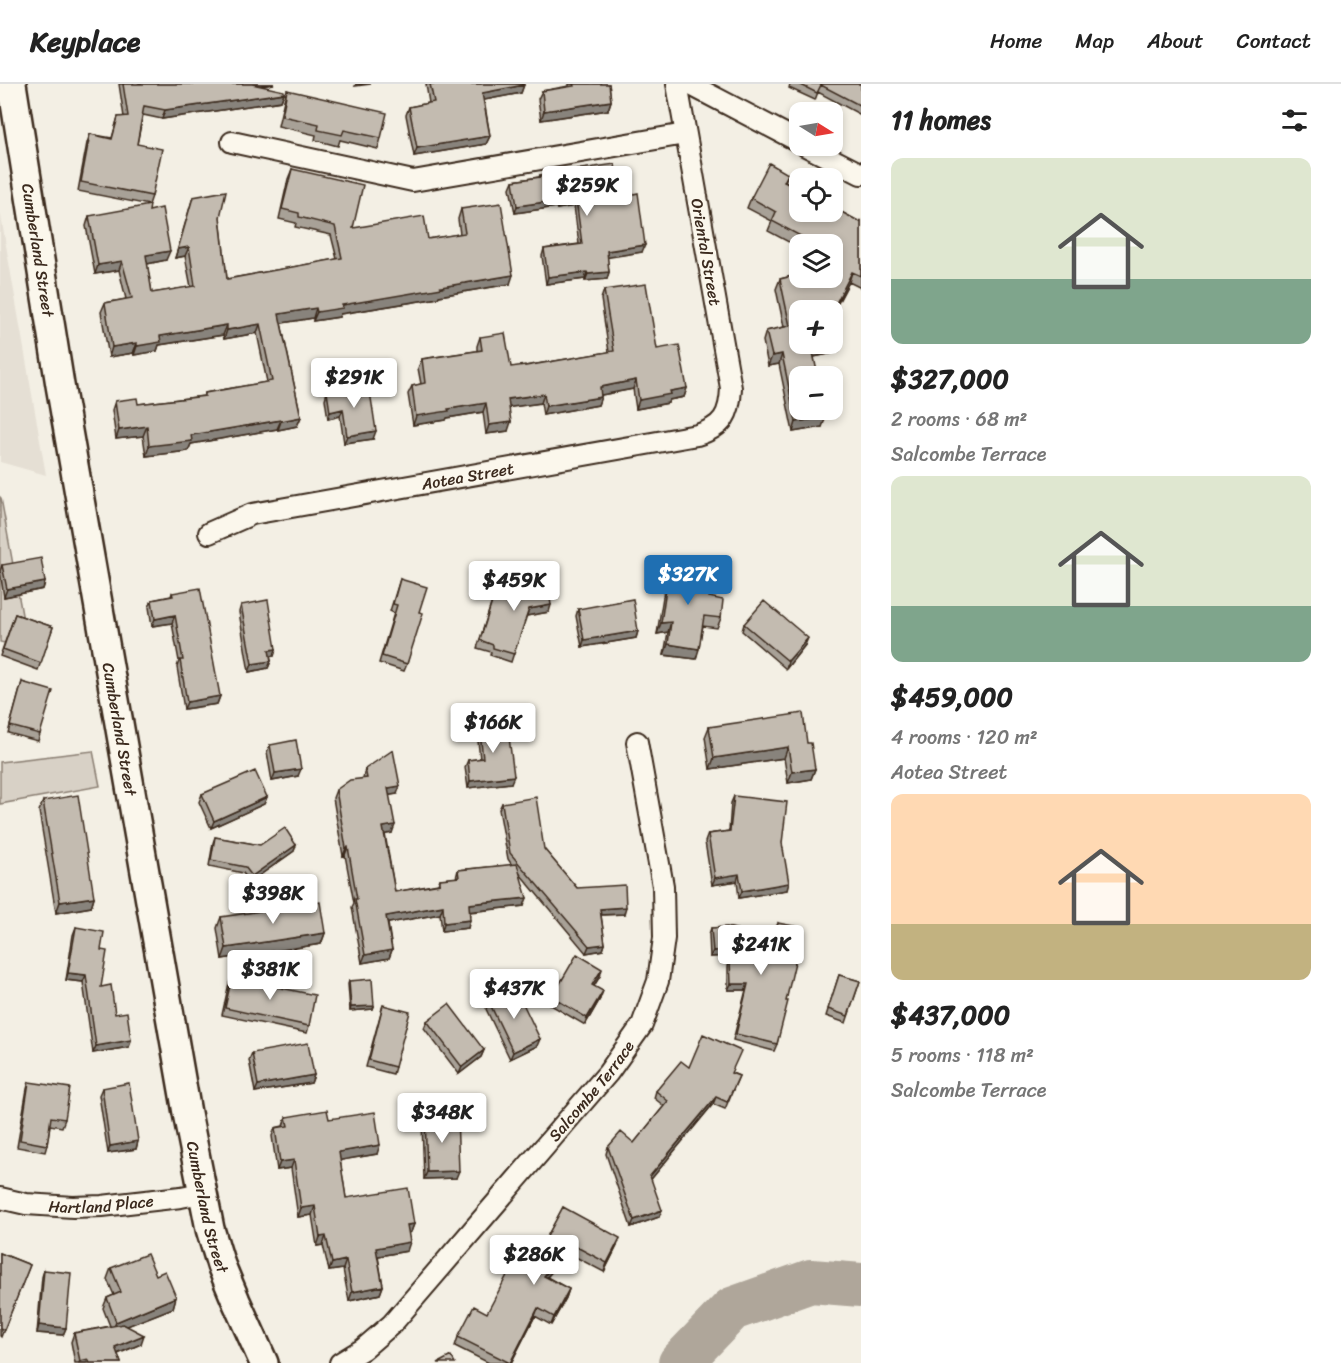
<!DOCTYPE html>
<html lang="en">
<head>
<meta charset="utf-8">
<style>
  body { margin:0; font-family:Sriracha,sans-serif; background:#f6f6f6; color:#222; height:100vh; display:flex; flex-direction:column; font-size:22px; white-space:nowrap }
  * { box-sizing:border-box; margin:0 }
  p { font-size:20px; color:#767676 }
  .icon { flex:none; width:33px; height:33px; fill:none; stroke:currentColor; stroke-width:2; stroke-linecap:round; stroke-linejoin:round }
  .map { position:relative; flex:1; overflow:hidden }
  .drawer { display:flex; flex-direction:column; background:#fff; width:480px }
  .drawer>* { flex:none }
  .needle { width:39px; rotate:101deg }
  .fabs { position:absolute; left:789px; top:18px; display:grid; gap:12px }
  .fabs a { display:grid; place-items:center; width:54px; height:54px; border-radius:12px; background:#fff; box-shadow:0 3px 9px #0003; font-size:30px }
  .price { position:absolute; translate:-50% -51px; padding:0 14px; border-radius:6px; background:#fff; color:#222; font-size:20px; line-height:39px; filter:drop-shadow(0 2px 3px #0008) }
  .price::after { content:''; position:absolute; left:50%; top:36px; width:18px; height:14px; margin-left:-9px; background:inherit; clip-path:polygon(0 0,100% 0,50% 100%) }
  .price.current { background:#1f6fb2; color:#fff }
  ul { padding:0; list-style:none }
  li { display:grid; align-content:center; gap:12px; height:318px; padding:0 30px }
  li span { display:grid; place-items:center; height:186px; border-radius:12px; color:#555 }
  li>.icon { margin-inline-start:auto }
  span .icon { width:108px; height:108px; fill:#fffc; stroke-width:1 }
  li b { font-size:26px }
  h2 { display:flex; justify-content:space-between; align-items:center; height:72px; padding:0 30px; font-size:26px }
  header { display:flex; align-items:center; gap:36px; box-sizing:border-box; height:84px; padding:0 30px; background:#fff; border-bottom:2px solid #e0e0e0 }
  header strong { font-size:28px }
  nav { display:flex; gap:33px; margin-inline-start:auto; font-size:21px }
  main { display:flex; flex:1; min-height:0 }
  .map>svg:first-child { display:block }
  .built { fill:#e5dfd4 }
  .green { fill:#d8d1c6; stroke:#8a7e72; stroke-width:1.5 }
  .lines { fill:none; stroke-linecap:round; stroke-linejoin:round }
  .river { stroke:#afa69a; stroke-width:44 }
  .street-casing { stroke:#3b2a1e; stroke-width:24 }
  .secondary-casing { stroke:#3b2a1e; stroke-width:32 }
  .street { stroke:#fbf7ec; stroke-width:20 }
  .secondary { stroke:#fbf7ec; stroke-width:27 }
  .wall { fill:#a8a197; stroke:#3b2a1e; stroke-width:1.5 }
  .shaded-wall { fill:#88837b; stroke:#3b2a1e; stroke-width:1.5 }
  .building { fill:#c3bbb0; stroke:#3b2a1e; stroke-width:1.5 }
  .labels { text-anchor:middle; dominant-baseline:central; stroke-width:6; stroke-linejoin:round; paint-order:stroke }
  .street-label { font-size:16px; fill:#3b2a1e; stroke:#fbf7ec }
</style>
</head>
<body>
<header>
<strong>Keyplace</strong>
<nav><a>Home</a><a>Map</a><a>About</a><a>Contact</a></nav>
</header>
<main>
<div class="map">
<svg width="861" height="1279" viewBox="0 0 861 1279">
  <rect width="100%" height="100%" fill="#f3efe4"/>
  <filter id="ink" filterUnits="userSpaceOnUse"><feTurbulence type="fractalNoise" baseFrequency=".0167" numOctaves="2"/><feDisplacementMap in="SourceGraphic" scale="12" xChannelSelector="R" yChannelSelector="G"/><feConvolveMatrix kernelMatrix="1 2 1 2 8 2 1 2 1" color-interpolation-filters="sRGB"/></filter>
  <g filter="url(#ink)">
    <path class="built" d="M0,127l46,264 -46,-13z"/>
    <path class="green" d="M0,413l1,1 27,150 -28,-6z
      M93,667l7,35 -100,18v-42z"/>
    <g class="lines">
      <path class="river" d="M680,1279l52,-54 79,-28 50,4"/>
      <defs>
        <g id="street">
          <path d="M689,0l111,58"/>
          <path d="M232,58l181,39 272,-47"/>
          <path d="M806,62l55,28"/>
          <path id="s1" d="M209,449l43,-19 445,-79c26,-8 33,-20 34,-47l-54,-304"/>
          <path id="s2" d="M0,1114l26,6 47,3 29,-1 79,-9 21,-4"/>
          <path id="s3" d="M340,1279l23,-14 29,-25 216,-251 34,-48 16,-44 6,-43 -1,-52 -26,-144"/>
        </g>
        <g id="secondary">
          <path id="s4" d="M12,0l48,301 127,728 23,116 11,36 15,36 28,62"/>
        </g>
      </defs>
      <use href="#street" class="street-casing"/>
      <use href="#secondary" class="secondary-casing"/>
      <use href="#street" class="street"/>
      <use href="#secondary" class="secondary"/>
    </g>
    <path class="wall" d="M119,0h155l-14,2 24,7 -3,8 -119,18 -19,-4 -6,29 15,52 -3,9 -71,-14 9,-48 3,-9 22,4 6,-21h6z
      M426,0h98l-3,9 -37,7 6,36 -4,8 -72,12 -8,-41 3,-8 20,-4z
      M569,0h40l2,17 -3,9 -67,10 -3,-21 4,-8 27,-5z
      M790,0h71v31l-43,-23 -3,8 -26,-12z
      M287,6l94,48 -3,11 -38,-9 -2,6 -23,-6 1,-5 -38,-9 6,-26z
      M292,85l61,59 75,11 32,-5 -2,-15 3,-10 49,75 -71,12 -1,2 -98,16 -1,3 -26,4v-3l-32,5 20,94 -4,9 -19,4 -1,-1 -86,15 -3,7 -42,5 -3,-20 -27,3 -4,-29 3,-9 23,3 66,-8 1,-3 62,-11 -10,-49 -33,6 -1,-4 -64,10 -2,6 -23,4 -1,-2 -24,4 -8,-45 4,-9 21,-4 -7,-29 -24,4 -9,-48 3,-10 60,-5 17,49 -19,4 5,29 39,-6 -6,-31 -10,2 18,-61 27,20 7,62 110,-20 -6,-24 -36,-8 1,-4 -17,-4 9,-40z
      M788,90l-3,8 75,40 1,-2v68l-12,-6 -14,27 7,33 -4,10 -24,5 8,70 -29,5 -14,-68 -11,2 -5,-25 3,-10 18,-4 -8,-38 4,-10 12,-3 40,-32h-32v4l-32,-17 4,-10 -25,-13 4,-10z
      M540,91l80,22 22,55 -35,5 2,15 -2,7 -22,2v-2l-39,5 -4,-28 2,-7 35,-5 -5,-38 -17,3 -1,-2 -41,6 -5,-25 3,-7 26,-4z
      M604,206l53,59 30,39 -3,9 -15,3 -1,3 -32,6 -3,-20 -32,6 -3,10 -55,10 -2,-12 -32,4 -1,24 -22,3 -3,-22 -36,6 -1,2 -33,5 -5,-31 4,-8 9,-2 -3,-16 4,-9 55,-8v-5l3,-9 31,30 14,-1 84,-14 -8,-53z
      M327,308l46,47 -29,4 -4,-27 -12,3 -3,-20z
      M670,478l22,18 17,17 12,21 -4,10 -14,-2 -7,33 -32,-4 4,-23 -11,2 10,-62z
      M2,481l43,17 -2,7 -39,8 -4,-26z
      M522,492l27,36 -23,4 -15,46 -21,-7 1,-3 -14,-4 20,-62 24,8 -1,-11z
      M400,495l19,33 -12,52 -3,7 -25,-8 15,-50 -4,-2z
      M172,509l48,103 -3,8 -33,5 -7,-42 2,-6 -7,-38 -20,3 -3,-19 3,-7 19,-4z
      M241,521l35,44 -2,7h-4l1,5 -3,7 -19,4 -10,-60z
      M578,525l60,22 -2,7 -54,9 -6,-31z
      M15,530l38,13 -15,43 -38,-14z
      M744,540l61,21 -19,24 -44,-38z
      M22,598l18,52 -2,7 -30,-8z
      M479,641l32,58 -43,5 -3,-21 3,-7 12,-1 -3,-27z
      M709,643l98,16 8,26 -4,10 -23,4 -4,-25 -74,11 -5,-32z
      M270,661l28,31 -26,5 -5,-29z
      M365,685l32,25 -8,1 3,38 -7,1 10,58 43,-8 2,-5 16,-1 2,-8 54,-5 -4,-6 -9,-50 3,-6 42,46 33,39 47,26 -23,1 4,29 -2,6 -17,3 -66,-79 4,32 -54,6 -2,16 -26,3 -2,-17 -52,9 4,27 -3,8 -27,5 -10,-56 2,-4 -9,-48 -2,1 -10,-58 3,-8 27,-12z
      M202,710l65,3 -3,7 -53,24 -12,-26z
      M734,712l48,47 5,47 -48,8 -2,-17 -25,4 -7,-43 3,-8 21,-3 2,-28z
      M43,717l51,96 -3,10 -35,6 -17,-102z
      M215,753l45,8h36l-2,6 -44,31 -7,-9 -34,-7 4,-23z
      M221,833l104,16 -4,11 -99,15 -5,-31z
      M778,839l17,26 -9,52 -9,43 -3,7 -41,-11 13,-50h-18v-23l2,-11 -20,1 -1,-23 2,-6 62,9z
      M76,843l25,23v37l14,27 16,26 -2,7 -36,6 -10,-71 -17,-2 7,-45z
      M839,891l21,6 -14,42 -20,-7z
      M232,892l30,8 47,42 -2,7 -85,-18 7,-32z
      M600,892l-6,10 6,13 -15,26 -36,-21 3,-7z
      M349,897l25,25 -1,3 -23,2 -2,-27z
      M489,918l48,44 -27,13 -24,-50z
      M383,921l12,62 -2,7 -27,-7z
      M427,937l57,29 -3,7 -22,17 -35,-46z
      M252,969l62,22 -3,8 -56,9 -6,-32z
      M689,983l43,6 7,3 -14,33 -12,-5 -62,75 8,38 -28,10 -25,-73 2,-7 26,-4 30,-37 -10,-8 2,-7z
      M29,998l36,37 -3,8 -12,-2 -3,20 -2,7 -28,-5 10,-58z
      M102,1004l36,53 -2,8 -28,4 -9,-58z
      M425,1032l31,62 -32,1 -2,-56z
      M286,1033l43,2 48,35 -37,6 6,38 68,26 -3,8 -3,1 -1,18 -29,5 5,30 -3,8 -31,7 -6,-32 -14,2 -6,-26 -6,1 -5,-31 -14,2 -7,-49 -14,2 -5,-34 3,-8 8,-2z
      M563,1123l54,39 -13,26 -36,-19 -21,24 22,12 -3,9 -15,27 -16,-9 -24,47h-22l-34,-17 3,-9 29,-24 56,-69z
      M0,1169l30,12 -29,72 -1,-1z
      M111,1184l45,7 20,22 -3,11 -46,18 14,18 -23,10 3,9h-46l-4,-21 3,-9 36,-7 -7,-18 4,-10 7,-3 -7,-16z
      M44,1186l22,58 -3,7 -26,-2 5,-56z"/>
    <path class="shaded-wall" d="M236,0h38l-39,5z
      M356,0h15l-16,2z
      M524,1l-3,8 -42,8 3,-8z
      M284,9l-3,8 -119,18 3,-9z
      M611,17l-3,9 -67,10 3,-9z
      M490,52l-4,8 -72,12 3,-8z
      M576,115l-2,7 -17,3 2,-7z
      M559,116l-3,7 -41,6 2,-7z
      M645,161l-3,7 -38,6 3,-7z
      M189,163l-4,9 -10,2 3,-9z
      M170,167l-4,9 -24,5 4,-10z
      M122,177l-3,9 -24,4 3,-9z
      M587,188l-2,7 -39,5 2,-7z
      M609,188l-2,7 -22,2 3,-7z
      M852,188l-3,10 -17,31 2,-6z
      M513,191l-3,9 -71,12 -1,2 -98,16 -1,3 -26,4 4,-9 25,-7 99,-18z
      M316,224l-3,10 -37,6 3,-10z
      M260,240l-3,9 -33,6 3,-9z
      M227,241l-4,10 -64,10 -2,6 -23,4 3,-9 23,-10z
      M842,258l-4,10 -30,6 4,-10z
      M137,259l-4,10 -24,4 3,-10z
      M782,270l-3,10 -11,2 4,-10z
      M636,296l-3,9 -37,7 4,-9z
      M687,304l-3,9 -15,3 -1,3 -32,6 3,-9 31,-9z
      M544,310l-3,9 -36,5 3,-9z
      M601,313l-3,8 -55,10 3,-9z
      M486,319l-3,9 -36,6 -1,2 -33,5 3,-9 32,-7z
      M343,325l-3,7 -12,3 2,-7z
      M301,333l-4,9 -19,4 3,-9z
      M826,333l-4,10 -29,5 3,-10z
      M281,336l-4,9 -86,15 -3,7 -42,5 3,-10 42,-11z
      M511,338l-3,9 -22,3 3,-9z
      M147,342l-4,10 -27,3 3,-9z
      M376,347l-3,8 -29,4 3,-7z
      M45,498l-2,7 -39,8 3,-8z
      M551,521l-2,7 -23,4 3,-7z
      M175,531l-3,8 -20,3 3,-7z
      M671,538l-3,10 -11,2 4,-11z
      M638,547l-2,7 -54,9 2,-7z
      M808,554l-3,7 -19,24 2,-8z
      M668,560l31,5 -3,10 -32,-4z
      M276,565l-2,7 -8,1 3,-7z
      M271,577l-3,7 -19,4 3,-8z
      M220,612l-3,8 -33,5 3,-7z
      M788,663l-4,11 -74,11 4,-11z
      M301,685l-3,7 -26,5 3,-8z
      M815,685l-4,10 -23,4 4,-11z
      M514,692l-3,7 -43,5 2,-7z
      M400,702l-3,8 -12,2 3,-8z
      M267,713l-3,7 -53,24 3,-7z
      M395,741l-3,8 -11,2 2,-8z
      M296,761l-2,6 -44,31 2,-6z
      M348,763l-3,8 -2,1 3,-8z
      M739,790l-2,7 -25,4 3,-7z
      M789,799l-2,7 -48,8 3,-7z
      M94,813l-3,10 -35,6 4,-11z
      M527,814l-3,8 -58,6 3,-8z
      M443,822l-3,8 -57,10 3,-8z
      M626,823l-2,7 -26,1 2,-6z
      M470,836l-2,8 -26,3 2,-8z
      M325,849l-4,11 -99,15 4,-11z
      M605,860l-2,6 -17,3 3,-7z
      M733,865l-3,7 -20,1 3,-6z
      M392,866l-3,8 -27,5 3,-8z
      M602,885l-2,7 -10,16 2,-7z
      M68,889l18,2 -3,7 -17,-2z
      M731,900h17l-2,6h-18z
      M603,907l-3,8 -15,26 2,-7z
      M374,922l-1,3 -23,2 1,-4z
      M540,955l-3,7 -27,13 3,-7z
      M131,956l-2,7 -36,6 3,-7z
      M484,966l-3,7 -22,17 3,-7z
      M314,991l-3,8 -56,9 3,-7z
      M716,1013l-3,7 -65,79 2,-7z
      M138,1057l-2,8 -28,4 2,-7z
      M380,1061l-3,9 -41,7 3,-9z
      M294,1076l-3,8 -14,2 3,-8z
      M459,1087l-3,7 -32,1 3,-7z
      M315,1122l-3,9 -14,2 3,-9z
      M662,1126l-3,7 -28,10 3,-7z
      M414,1140l-3,8 -7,2 3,-9z
      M326,1152l-3,9 -6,1 3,-9z
      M620,1154l-3,8 -13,26 3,-9z
      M410,1158l-3,9 -34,6 3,-9z
      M571,1160l-3,9 -27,31 3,-8z
      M346,1176l-3,9 -14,2 3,-8z
      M383,1202l-3,8 -31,7 3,-9z
      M569,1205l-3,9 -15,27 3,-8z
      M176,1213l-3,11 -61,24 4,-10z
      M538,1224l-3,8 -24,47h-1z
      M39,1241l27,3 -3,7 -26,-2z
      M144,1251l-3,9 -29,12 3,-9z
      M88,1275l-1,4h-8l1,-2z"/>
    <path class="building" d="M123,0h129l32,7v2l-119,17 -21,-4 -7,38 25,5 -10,47 -71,-14 9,-48 22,5 6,-22 10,-1z
      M430,0h94v1l-42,8 8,43 -73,12 -8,-41 25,-5z
      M573,0h36l2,17 -67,10 -2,-20 32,-5z
      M799,0h62v22l-40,-21 -4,8z
      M287,6l100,23 -6,25 -37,-8 -2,5 -24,-5 1,-6 -37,-8z
      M769,79l19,11 -4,8 16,8v22h32v-5l28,15 1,-2v56l-9,-4 -18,35 8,35 -10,1v-33h-32v34h32l-20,4 6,28h-18v34h24l2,7 -30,5 -14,-68 -10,2 -6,-25 24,-5 -10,-47 12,-3 8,-15v17h32v-34h-24l2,-3 -38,-20 4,-9 -25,-14z
      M615,80l5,33 18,-4 7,52 -38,6 2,21 -21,2 -1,-2 -39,5 -4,-28 38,-5 -6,-45 -17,3v-2l-42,6 -4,-25 27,-4v-2z
      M292,85l71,16 -10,43 71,-12 4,23 37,-6 -4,-24 40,-6 12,72 -72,12 1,1 -100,17 1,3 -26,4 -1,-4 -37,6 22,103 -20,4v-1l-90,15 1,6 -43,5 -2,-20 -28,4 -4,-29 22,-3 1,6 67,-8v-3l67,-12 -12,-57 -33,6v-5l-67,11 1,6 -24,4v-3l-25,4 -7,-44 27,-5 -10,-37 -24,4 -9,-49 61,-11 -1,6 13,-3 8,43 -24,4 6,38 43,-7 -6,-39 -11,2 15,-52 33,-6 -6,26 7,62 115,-21 -7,-32 -36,-9v-4l-17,-4z
      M646,200l11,65 22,-4 8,43 -17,3 1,3 -32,6 -3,-20 -36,7 1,10 -55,9 -2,-12 -36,5 3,23 -22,3 -3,-22 -38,6 1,2 -33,5 -4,-30 13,-3 -3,-24 60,-9 -2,-13 25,-4 6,34 14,-2v1l89,-15 -10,-61z
      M369,301l7,46 -29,5 -4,-27 -13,3 -3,-20z
      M41,474l4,24 -38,7 -5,-24z
      M670,478l25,3 -3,15 19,3 -2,14 14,3 -2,18 -17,-2 -5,33 -31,-5 3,-22 -10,1z
      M546,488l5,33 -22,4 -15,45 -21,-6v-3l-13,-5 17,-54 28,9 -3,-19z
      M400,495l27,8 -8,25 4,1 -16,51 -25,-8 15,-51 -4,-1z
      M200,504l20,108 -33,6 -7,-42h3l-8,-45 -20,4 -3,-19 21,-4 -1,-3z
      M633,515l5,32 -54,9 -6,-31z
      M268,516l8,49 -7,1 2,11 -19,3 -11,-59z
      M764,517l44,37 -20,23 -44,-37z
      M15,530l38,13 -12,36 -38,-14z
      M22,598l31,9 -13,43 -30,-8z
      M803,629l4,30h4l4,26 -23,3 -4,-25 -74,11 -5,-31z
      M507,638l7,54 -44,5 -2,-21 15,-2 -4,-33z
      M296,656l5,29 -26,4 -5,-28z
      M393,666l7,36 -12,2 7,37 -12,2 12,65 45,-8v-5l19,-2 -1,-7 59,-6 10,34 -58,6 1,16 -26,3 -1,-17 -57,10 6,34 -27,5 -10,-56h2l-9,-52 -2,1 -10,-58 14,-10 17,-2 -2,-9z
      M255,687l12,26 -53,24 -12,-27z
      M78,711l16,102 -34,5 -17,-101z
      M734,712l53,6 -5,41 7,40 -47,8 -3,-17 -24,4 -7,-44 22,-3z
      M536,713l8,52 33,39 48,-3 1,22 -26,2 5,35 -16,2 -79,-93 -8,-50z
      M285,744l11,17 -44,31 -7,-9 -34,-7 4,-23 45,8z
      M320,818l5,31 -99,15 -5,-31z
      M778,839l21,4 -4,22h3l-12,52h2l-11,43 -41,-10 12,-50h-17l-1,-24 3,-11 -20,2 -2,-23 16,-1 47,11z
      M76,843l28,5 -3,18 6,1 -6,36 10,-2 4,29 12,-2 4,28 -35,6 -10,-71 -18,-2z
      M577,870l25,15 -10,16 11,6 -16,27 -35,-21z
      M839,891l21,6 -12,35 -20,-7z
      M232,892l30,6v2l53,11 -6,31 -84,-18z
      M372,895l2,27 -23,1 -2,-26z
      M516,905l24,50 -27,13 -24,-50z
      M449,920l35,46 -22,17 -35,-46z
      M383,921l27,7 -15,55 -26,-7z
      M703,950l38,17 -10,22 8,3 -12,26 -11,-5 -66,79 12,34 -28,10 -26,-73 13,-15 13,11 34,-42 -12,-10 25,-30 8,6z
      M308,959l6,32 -56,10 -6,-32z
      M29,998l41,6 -5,31 -14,-2 -4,28 -27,-5z
      M129,999l9,58 -28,5 -8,-58z
      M327,1026l2,9 46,-7 5,33 -41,7 7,46 62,-10 6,36 -7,1 3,17 -34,6 7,38 -31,6 -6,-32 -14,3 -6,-27 -6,1 -5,-31 -14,2 -7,-48 -14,2 -5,-34 13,-2 -2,-9z
      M457,1031l2,56 -32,1 -2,-56z
      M563,1123l57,31 -13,25 -36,-19 -27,32 25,13 -15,28 -16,-9 -28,55 -52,-26 16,-31 13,7 26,-49 23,-26 7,6z
      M0,1169l30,12 -26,65 -4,-2z
      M147,1170l9,21 9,-4 11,26 -60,25 -9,-24 14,-6 -10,-24z
      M44,1186l27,3 -5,55 -27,-3z
      M123,1240l21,11 -29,12 6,16h-31l-2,-4 -8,2 -6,-28z
      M451,1272l4,7h-17z"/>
  </g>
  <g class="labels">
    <g class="street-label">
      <text stroke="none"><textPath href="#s4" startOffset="168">Cumberland Street</textPath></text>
      <text transform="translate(706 168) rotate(80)">Oriental Street</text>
      <text stroke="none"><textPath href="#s1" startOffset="266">Aotea Street</textPath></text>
      <text stroke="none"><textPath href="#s4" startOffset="654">Cumberland Street</textPath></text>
      <text stroke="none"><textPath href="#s3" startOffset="372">Salcombe Terrace</textPath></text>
      <text stroke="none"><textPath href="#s2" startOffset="102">Hartland Place</textPath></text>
      <text stroke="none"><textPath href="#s4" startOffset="1140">Cumberland Street</textPath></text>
    </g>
  </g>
</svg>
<div class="fabs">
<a><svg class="needle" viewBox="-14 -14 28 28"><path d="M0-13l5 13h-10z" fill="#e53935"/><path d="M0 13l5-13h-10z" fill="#767676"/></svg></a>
<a><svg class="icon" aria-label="locate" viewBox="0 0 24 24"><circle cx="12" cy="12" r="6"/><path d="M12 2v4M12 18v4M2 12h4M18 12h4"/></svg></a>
<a><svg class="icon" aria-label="layers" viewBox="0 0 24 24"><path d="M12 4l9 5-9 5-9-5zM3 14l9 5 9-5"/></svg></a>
<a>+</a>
<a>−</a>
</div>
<b class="price" style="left:587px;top:133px">$259K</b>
<b class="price" style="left:354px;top:325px">$291K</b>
<b class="price current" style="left:688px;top:522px">$327K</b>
<b class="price" style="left:514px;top:528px">$459K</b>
<b class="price" style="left:493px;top:670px">$166K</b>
<b class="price" style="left:273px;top:841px">$398K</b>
<b class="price" style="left:761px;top:892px">$241K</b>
<b class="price" style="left:270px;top:917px">$381K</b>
<b class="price" style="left:514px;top:936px">$437K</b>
<b class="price" style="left:442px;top:1060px">$348K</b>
<b class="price" style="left:534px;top:1202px">$286K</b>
</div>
<section class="drawer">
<h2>11 homes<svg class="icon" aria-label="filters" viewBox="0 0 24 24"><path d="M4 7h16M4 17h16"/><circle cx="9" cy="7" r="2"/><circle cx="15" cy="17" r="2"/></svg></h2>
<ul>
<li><span style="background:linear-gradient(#dfe7d0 65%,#7fa58c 0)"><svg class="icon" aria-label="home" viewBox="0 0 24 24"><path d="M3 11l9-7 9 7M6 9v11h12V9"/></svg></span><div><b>$327,000</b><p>2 rooms · 68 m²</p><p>Salcombe Terrace</p></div></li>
<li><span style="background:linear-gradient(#dfe7d0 70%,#7fa58c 0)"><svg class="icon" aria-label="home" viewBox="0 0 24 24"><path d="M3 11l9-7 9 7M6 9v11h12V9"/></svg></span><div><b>$459,000</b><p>4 rooms · 120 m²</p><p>Aotea Street</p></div></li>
<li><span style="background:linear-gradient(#ffd9b3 70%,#c2b280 0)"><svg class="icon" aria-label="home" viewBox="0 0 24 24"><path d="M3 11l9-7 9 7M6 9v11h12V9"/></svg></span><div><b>$437,000</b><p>5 rooms · 118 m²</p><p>Salcombe Terrace</p></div></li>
</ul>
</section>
</main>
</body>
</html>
